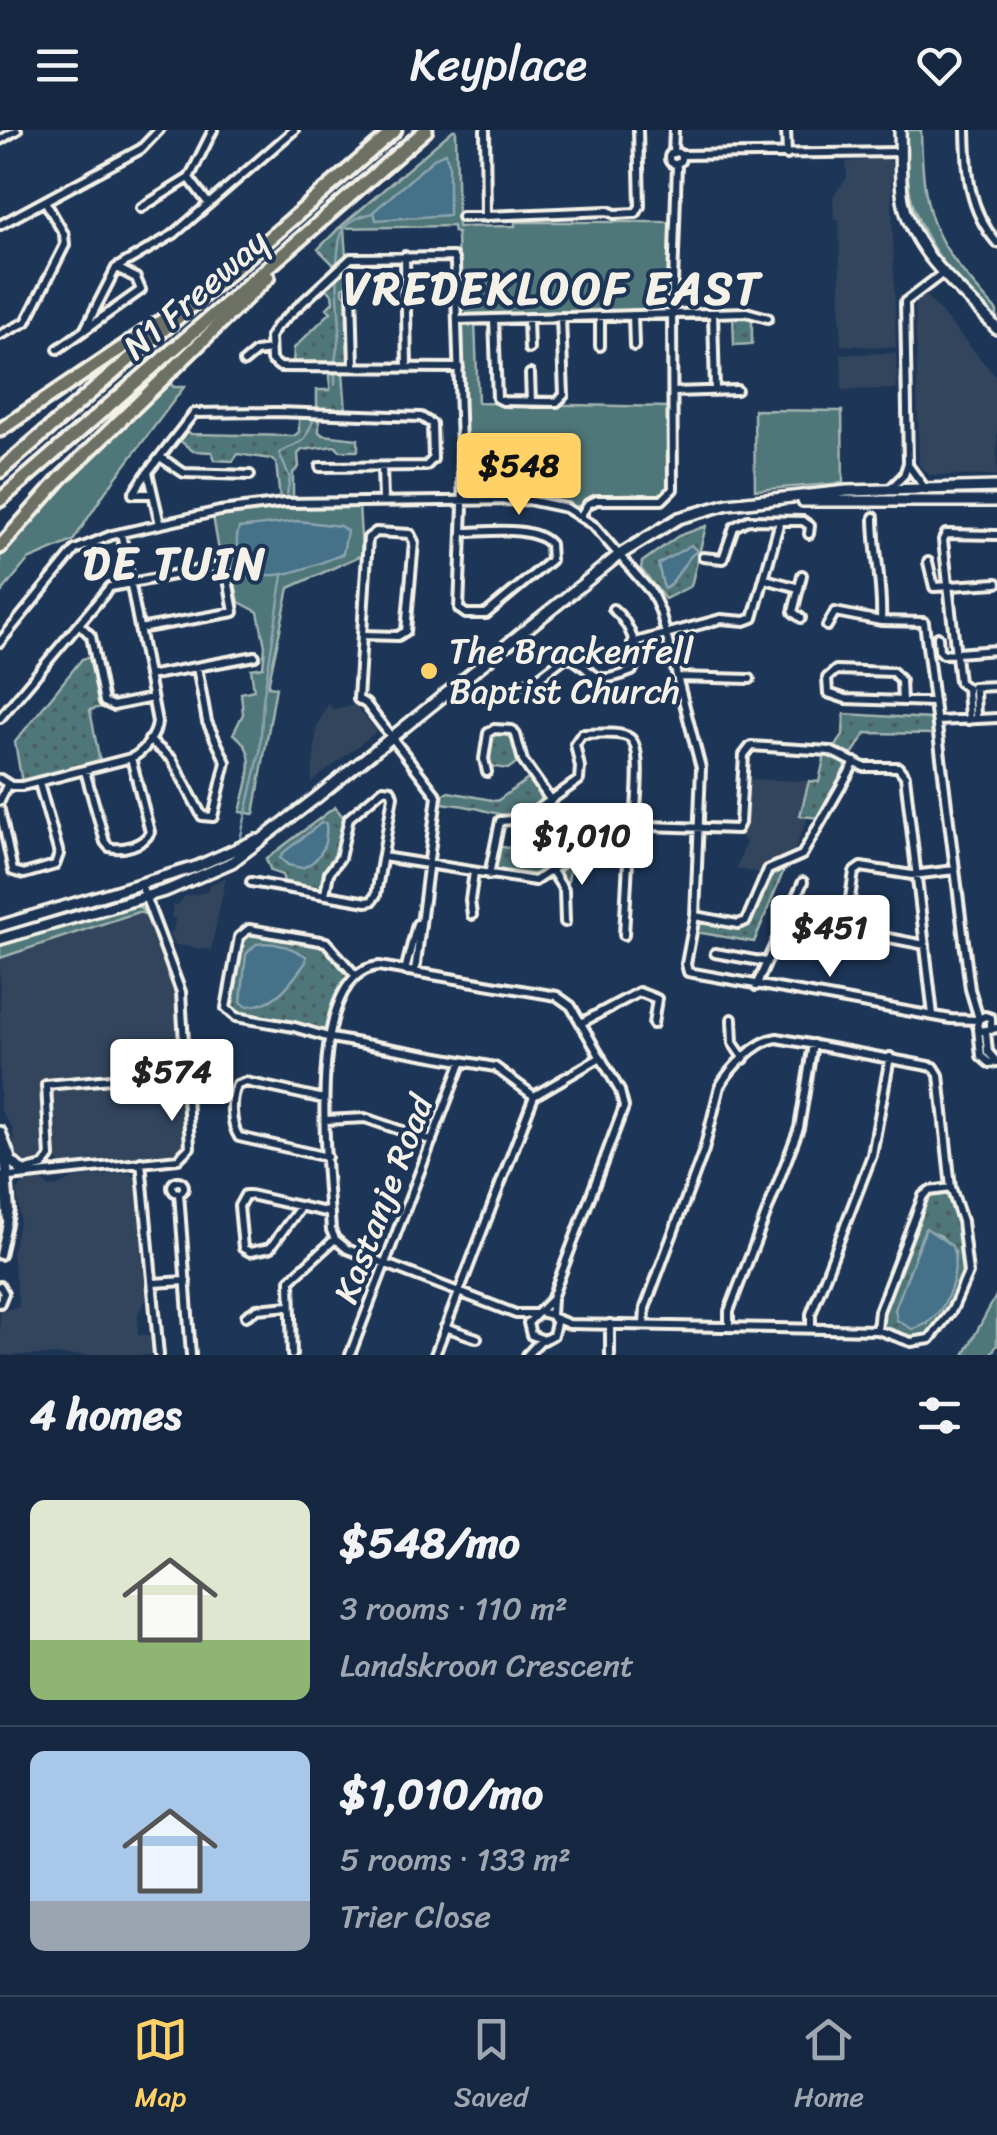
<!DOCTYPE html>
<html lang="en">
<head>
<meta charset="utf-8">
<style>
  body { margin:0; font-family:Sriracha,sans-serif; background:#1f3048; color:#f1f3f6; height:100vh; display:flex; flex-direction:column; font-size:38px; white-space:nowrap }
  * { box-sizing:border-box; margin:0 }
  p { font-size:32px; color:#9ea6b1 }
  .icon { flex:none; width:55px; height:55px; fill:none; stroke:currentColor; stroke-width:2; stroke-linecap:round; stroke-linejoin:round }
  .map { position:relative; height:1225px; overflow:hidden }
  .panel { display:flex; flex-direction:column; background:#162841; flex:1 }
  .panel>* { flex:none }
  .price { position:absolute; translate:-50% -85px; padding:0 22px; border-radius:10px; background:#fff; color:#222; font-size:32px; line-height:65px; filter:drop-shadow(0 2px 5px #0008) }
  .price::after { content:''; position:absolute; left:50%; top:60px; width:30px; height:22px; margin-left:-15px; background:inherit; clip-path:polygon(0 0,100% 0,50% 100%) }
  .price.selected { background:#ffd166; color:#111 }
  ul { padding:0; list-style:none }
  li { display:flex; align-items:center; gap:30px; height:250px; padding:0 30px }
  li+li { border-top:2px solid #35445a }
  li span { display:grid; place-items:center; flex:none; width:280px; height:200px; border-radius:15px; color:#555 }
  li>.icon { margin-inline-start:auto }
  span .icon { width:120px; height:120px; fill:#fffc; stroke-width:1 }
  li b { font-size:42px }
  h2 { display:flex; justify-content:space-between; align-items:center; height:120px; padding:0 30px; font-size:42px }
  header { display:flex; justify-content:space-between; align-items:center; height:130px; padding:0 30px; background:#162841; font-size:45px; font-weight:600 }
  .tab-bar { display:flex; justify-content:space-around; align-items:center; height:140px; border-top:2px solid #35445a; background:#162841; font-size:28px; color:#9ea6b1 }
  .tab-bar a { display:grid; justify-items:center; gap:5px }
  .tab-bar .selected { color:#ffd166 }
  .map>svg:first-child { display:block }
  .built { fill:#31445d }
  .green { fill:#507679; stroke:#a2b4b0; stroke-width:2.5 }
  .park { fill:url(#park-dots); stroke:#a2b4b0; stroke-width:2.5; fill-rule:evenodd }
  .water { fill:#457189; stroke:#8ba4af; stroke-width:2.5 }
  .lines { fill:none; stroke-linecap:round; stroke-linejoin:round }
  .stream { stroke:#8ba4af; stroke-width:2.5 }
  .street-casing { stroke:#f4f1e8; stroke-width:14 }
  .secondary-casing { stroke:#f4f1e8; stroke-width:16 }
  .highway-casing { stroke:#f4f1e8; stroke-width:19 }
  .street { stroke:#1d3557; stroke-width:6 }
  .secondary { stroke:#1d3557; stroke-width:9 }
  .highway { stroke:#6c7065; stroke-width:11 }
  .poi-dot { fill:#ffd166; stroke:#1d3557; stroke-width:4 }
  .labels { text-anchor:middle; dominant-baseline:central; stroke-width:8; stroke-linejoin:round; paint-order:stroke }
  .street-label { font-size:35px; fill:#f4f1e8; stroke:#1d3557 }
  .poi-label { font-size:35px; fill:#f4f1e8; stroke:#1d3557; text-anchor:start }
  .district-label { font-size:45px; font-weight:bold; letter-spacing:2.5px; fill:#f4f1e8; stroke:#1d3557 }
</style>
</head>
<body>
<header><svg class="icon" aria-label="menu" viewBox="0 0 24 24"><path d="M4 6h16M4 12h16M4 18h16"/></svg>Keyplace<svg class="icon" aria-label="heart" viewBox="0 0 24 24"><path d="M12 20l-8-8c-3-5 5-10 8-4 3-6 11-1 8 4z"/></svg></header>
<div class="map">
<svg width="997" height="1225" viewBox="0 0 997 1225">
  <defs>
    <pattern id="park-dots" width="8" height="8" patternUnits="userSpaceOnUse" patternTransform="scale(2.5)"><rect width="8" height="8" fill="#507679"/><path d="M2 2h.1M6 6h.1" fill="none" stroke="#4c5f60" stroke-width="1.8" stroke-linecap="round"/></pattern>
  </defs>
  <rect width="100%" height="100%" fill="#1d3557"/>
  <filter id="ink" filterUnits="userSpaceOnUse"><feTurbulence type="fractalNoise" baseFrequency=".01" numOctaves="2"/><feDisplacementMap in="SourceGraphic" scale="20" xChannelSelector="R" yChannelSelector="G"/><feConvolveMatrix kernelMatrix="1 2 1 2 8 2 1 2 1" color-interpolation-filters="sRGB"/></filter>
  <g filter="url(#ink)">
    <path class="built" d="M887,28l4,4 5,186 -55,-3 -2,-126 -5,-1 -1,-22 14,-18 -1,-16z
      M925,164l72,84v98l-67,-1 -11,-10 -4,-163z
      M896,223l1,36 -55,1 -1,-36z
      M328,574l5,5 22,-4 22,26 -66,52 6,-57z
      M746,649l63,2 -8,34 7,2 -14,35 -23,8 -11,13 -24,-4 10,-27 -9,-10 6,-9z
      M226,747l-15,73 -35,-5 -8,-11 5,-3 2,-12 -4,-2 2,-12h5l7,-9 22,-4 3,-7z
      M138,782l7,2 31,78 10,153 -10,9 -115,11 -7,-9 -9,1 -5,5h-25l-2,-32 -13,-21v-151z
      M130,1043l5,4 11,123 -8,13v22h12l1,20h-151v-44l19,-4 -7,-54 8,-34 -3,-28 7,-8 18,-2 6,6 10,-1 17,-8z"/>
    <path class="green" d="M453,0h3l2,97 57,-1v-4h158l-6,85 -11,5 -191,5 -6,-9 -2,-75 -3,-1 -1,-6 -114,2z
      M906,0h15c2,95 14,112 76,181v12c-37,-41 -80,-80 -88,-137 -3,-19 -2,-38 -3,-56z
      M475,191l3,82 191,4 -2,84 -7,4c-38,-1 -50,-5 -85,12l-36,-10 -71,-2 -3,-8 -5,-160 4,-5z
      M168,252l6,5h10l-79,105 -32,49 -45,19 -28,34v-37l53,-64z
      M754,280l88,1 1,72 -88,7z
      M359,374l3,51 -73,33 -21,98 8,1 -22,127 -14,-2c6,-28 22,-60 -7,-78l10,-20 -2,-21 13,-3 -3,-21 12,-2 2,-21 -7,-34 -19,-10 -10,-46 -9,1 -7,-41 78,-10z
      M131,776l9,1 5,7 -7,-2 -138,46v-12z
      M997,1164v51l-7,10h-26z"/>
    <path class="park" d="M339,98h5l2,30 -10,9 -18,-18z
      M353,130v20l-10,8v5l7,5 -1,64 -56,2 1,-16 37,-36 -4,-4 6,-6 -1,-8 -8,-8z
      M733,185h13l6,5v24l-18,1z
      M330,242h13l3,40 -29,-2v-20h13z
      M305,285h14v17l4,3 35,4v12h-18l-5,-5 -33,4 -4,4 1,13 -6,6v26l-13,1 -4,-37 -5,-4 -33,-5 -5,7 -18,-1 -3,-8 -19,-1 -15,-12 8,-9 5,4 103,2 5,-4v-14z
      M706,396l-15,60 -26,13 -24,-30 1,-7 36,-26z
      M92,527l9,50 -11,3 10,53 -78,20 -7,-41 67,-83z
      M844,584l87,5 4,15 -69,-1 -15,23 -16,-8 8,-13z
      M497,601l15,2 8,27 -12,9 -13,-2 -8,-6 3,-25z
      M825,624l13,3 11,9 -29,52 -20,-2 9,-35 10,1z
      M531,647l14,22c-20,24 -39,17 -62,11 -13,-4 -28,-5 -41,-7l2,-9 5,-2 48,9z
      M335,677l10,12 -7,37 -11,14 -4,16 -6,4 -32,-5 -3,-10 -11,-4 -5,-12z
      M617,699l8,3v21l-54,12 -3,16 -5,1 -4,-7 2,-6z
      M497,716l43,7 16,11 -21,13 -36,-4 -6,-8z
      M786,735l-32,77 -58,-10 6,-11 43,4 25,-53z
      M248,802l76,12 23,25 1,8 -9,15 -10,38c-10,3 -77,-13 -94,-16l-6,-10 13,-66z
      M933,1063h14l12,26 6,58 -15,32 -22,27 -15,3 -29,-11 -4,-10 44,-118zM925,1099l16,7 14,16 -3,33 -24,38 -14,-66z"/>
    <path class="water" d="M445,23l4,10v52l-73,5 -2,-9 62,-54z
      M298,391l42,5 7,5 -4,23c-24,9 -88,40 -102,5 -4,-11 -6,-19 -2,-31z
      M691,415l6,6c-14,8 -18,29 -33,38l-6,-25z
      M321,693h5c2,21 -4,37 -24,45l-14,-3 -8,-7 4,-6z
      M256,814c18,-3 35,3 50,12v6c-17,22 -29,44 -60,44l-5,-4 5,-48z
      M926,1098l26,18c10,28 -8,78 -40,83l-15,-9 -2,-11z"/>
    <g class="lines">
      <path class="stream" d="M337,132c3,-32 4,-42 37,-49
        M335,232l5,-34 -3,-50
        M335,255v-12
        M287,364l3,-16 -11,-25 25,-13 11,-23
        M240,710l20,-88 3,-52 20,-125"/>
      <defs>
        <path id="street" d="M485,0l1,87
          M786,0l1,25
          M966,0c1,43 2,79 31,113
          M0,10l17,-10
          M669 28a6 6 0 1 1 12 0a6 6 0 1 1-12 0Z
          M673,23l1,-23
          M681,25l220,-3
          M189,48l19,25
          M141,78l48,-30 24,-48
          M462,87l146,-6 7,3 21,-1 4,-7 -2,-76
          M0,95l141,-76 18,-19
          M405,126l2,111
          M352,159l2,78
          M713,183l2,78
          M633,185l1,31
          M600,186v30
          M528,188l1,31
          M494,189l3,79 6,3 54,1 7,-7 -3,-78
          M457,190l289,-8 22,6
          M85,199l31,-61 58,-34 120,-104
          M0,205l26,-13 39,-77 -1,-11 -19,-33
          M58,219l83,-59 -5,-12 -19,-10
          M244,232l12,-10 14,-2
          M459,238l-179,-1 -9,-7 -1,-23 6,-10 75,-69 102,-1 2,6 8,243 -4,103 7,5h20l65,-54 -1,-16c-17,-19 -63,-12 -87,-12
          M530,244l1,28
          M673,262l64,-2
          M160,327l24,16 66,2
          M908,335l16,22
          M382,337l1,33
          M146,344l-13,20h19
          M891,358l13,-13 4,-12 -3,-161 38,-29
          M581,385l7,-11 9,-4h65l11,-11 -1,-175 5,-150
          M874,387c0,35 9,69 7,104
          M160,394l-12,-52 46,-59 83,-1 144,5 11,7 1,35 -7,7 -106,1
          M703,427l20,2 11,-32 14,-7 55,1 7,5 -1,8
          M928,432l6,25 63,-4
          M765,449l34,9 -6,24 8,6
          M799,458l3,-13
          M79,494l12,12 13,66 9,4 39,-8
          M827,496l8,-14 46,9 43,1 46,367 9,30
          M362,505l36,1 8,-5 8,-89 -4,-8 -34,-2 -8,6 -10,161 8,5 71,92 -22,176
          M938,507l1,13 4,4 54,-4
          M0,512l75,-92 37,-15 108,-24 64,-8 244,-3 38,8 27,17 59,68 8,18 41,157 -6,148 -9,48 2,8 263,47 27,1
          M632,513l89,-24 24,2 8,-3 27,-97
          M148,546l107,-20
          M678,547l72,2
          M524,553l10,-2 33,-25c30,13 20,33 65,15 11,-19 -3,-49 -19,-62
          M973,557l24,-1
          M975,557l1,32
          M902,571l-1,-20 -8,-9 -57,-2 -9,8 1,15 18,6 87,3
          M0,588l110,-131 105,-20 12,6 7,39 -95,17
          M969,590l-2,-32 -8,-6 -16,-142 3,-6 51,1
          M937,591l60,-3
          M149,610l23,19 30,57 11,1 13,-55 -19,-40 -10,-55
          M85,641l20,71 4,5c13,4 35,-2 41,-15l-19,-74
          M487,642l-3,-13 4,-26 6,-4 18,1 4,5 7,26 28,40
          M0,649l11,7h11l109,-28c12,-5 25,-22 26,-36l-36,-189
          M0,671l7,-16
          M0,680l13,61 11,3 31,-9 4,-11 -20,-71
          M383,727l152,24 83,-56 119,4 3,-6 4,-68 7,-9 79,5 34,16h34l7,9 28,239
          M552,741l12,19 1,32
          M489,745l11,-54 24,-2 55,-39 1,-13 -5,-23 7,-10c11,0 39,-3 48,4 14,11 5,70 5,88
          M251,752l116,20 5,-1 4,-6 17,-99 -2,-6 -8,-1 -34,29 -9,40 -11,15 -4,21
          M472,785l-2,-15 4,-28
          M695,786l43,8 8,-3 22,-51 34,-15 53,-93
          M624,805l6,-110
          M925,815l-77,-15 -2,-5 8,-53 7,-5 51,8 43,-5
          M715,823l51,9
          M405,841l12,-47
          M356,846l-30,-34 -77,-13 -10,8 -13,71 10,9 58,10 37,11 164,29 39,29
          M756,856l47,-104
          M732,889l1,24 11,16
          M581,893l58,-31 18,7 -4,25
          M978,899l3,27 8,7 8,-1
          M991,900v-12l-6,-2 -6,3 -2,7 3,5 17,-3
          M986,902l2,20 8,9
          M534,966l67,-39
          M324,969l-78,-17 -9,3c-8,13 -6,40 2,52l88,20
          M325,990l40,-2 67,23
          M141,1032l18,193
          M27,1040l16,-4 7,-9 -4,-72 141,-13
          M3,1045l4,46
          M0,1048l178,-19 12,-12 -9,-155 -40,-107
          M172 1057a6 6 0 1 1 12 0a6 6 0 1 1-12 0Z
          M179,1063l12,162
          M301,1076l-31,42 -20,4 -7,-4 -4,-42 6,-11h5l80,18
          M335,1109l-4,-9c-3,-53 -29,-257 48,-264l178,30 14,10 49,85 4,16 -72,191 -1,17
          M335,1109l12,10 169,65h19
          M0,1125l10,-45 -3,-37
          M153,1153l33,-2
          M0,1156l4,7 -4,10
          M540,1182l11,3 5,8 -3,12 -9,5 -13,-5 -3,-12 22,-22
          M246,1186l11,-7 32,-3
          M554,1188l15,6 308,6 34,12 19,-3 22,-29 16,-37 -6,-52 -11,-33 -12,-113 -5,-8 -157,-29c-21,3 -47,30 -57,48l-16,64 -59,158 -1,17
          M445,1197l32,11
          M729,1197v-16l70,-183 14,-84
          M811,1198v-14l61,-159 18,-98
          M877,1200l2,-19 44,-115 6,-5 22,-3
          M292,1225l-2,-75 45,-41
          M350,1225l112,-294
          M435,1225l99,-259
          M527,1225l13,-14
          M610,1225v-31"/>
        <path id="secondary" d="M900,0c1,23 -1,47 3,70 9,54 60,90 94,129
          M803,371h194
          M0,796l196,-59 60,-27
          M0,809l168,-49 64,-28 84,-64 303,-243 60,-37 49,-14 119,-13 150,-4
          M0,1002l11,29 11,10
          M4,1022l3,20"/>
        <path id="highway" d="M0,300l166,-112
          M0,341l395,-341
          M0,370l426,-370
          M0,417l61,-69 207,-201"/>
      </defs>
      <use href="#street" class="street-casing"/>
      <use href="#secondary" class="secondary-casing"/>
      <use href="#highway" class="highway-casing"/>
      <use href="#street" class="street"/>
      <use href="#secondary" class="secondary"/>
      <use href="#highway" class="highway"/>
    </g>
  </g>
  <circle class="poi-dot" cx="429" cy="541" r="10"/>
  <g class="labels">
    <g class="street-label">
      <text transform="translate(195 164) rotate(-41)">N1 Freeway</text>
      <text transform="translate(383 1069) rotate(-69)">Kastanje Road</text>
    </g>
    <g class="poi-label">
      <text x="449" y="521">The Brackenfell<tspan x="449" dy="40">Baptist Church</tspan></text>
    </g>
    <g class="district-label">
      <text x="553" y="159">VREDEKLOOF EAST</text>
      <text x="175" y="434">DE TUIN</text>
    </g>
  </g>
</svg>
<b class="price selected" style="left:519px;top:388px">$548</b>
<b class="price" style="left:582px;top:758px">$1,010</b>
<b class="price" style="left:830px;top:850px">$451</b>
<b class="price" style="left:172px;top:994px">$574</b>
</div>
<section class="panel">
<h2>4 homes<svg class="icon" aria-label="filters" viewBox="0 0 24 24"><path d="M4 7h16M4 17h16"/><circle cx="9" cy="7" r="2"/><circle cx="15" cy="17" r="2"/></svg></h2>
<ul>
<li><span style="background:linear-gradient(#dfe7d0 70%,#8fb573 0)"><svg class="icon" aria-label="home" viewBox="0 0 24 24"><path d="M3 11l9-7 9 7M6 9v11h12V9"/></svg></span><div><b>$548/mo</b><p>3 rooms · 110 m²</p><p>Landskroon Crescent</p></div></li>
<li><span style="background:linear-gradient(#a9c7e8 75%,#9aa5b1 0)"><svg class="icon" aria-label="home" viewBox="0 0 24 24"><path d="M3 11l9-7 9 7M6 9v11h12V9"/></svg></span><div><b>$1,010/mo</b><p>5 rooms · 133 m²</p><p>Trier Close</p></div></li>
</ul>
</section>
<nav class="tab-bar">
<a class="selected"><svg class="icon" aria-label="map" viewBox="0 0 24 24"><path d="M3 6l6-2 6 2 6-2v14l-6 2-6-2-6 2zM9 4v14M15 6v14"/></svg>Map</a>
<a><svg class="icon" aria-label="saved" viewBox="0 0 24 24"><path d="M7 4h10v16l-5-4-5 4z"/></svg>Saved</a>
<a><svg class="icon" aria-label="home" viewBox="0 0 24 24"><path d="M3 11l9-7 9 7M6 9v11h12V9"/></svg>Home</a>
</nav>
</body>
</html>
